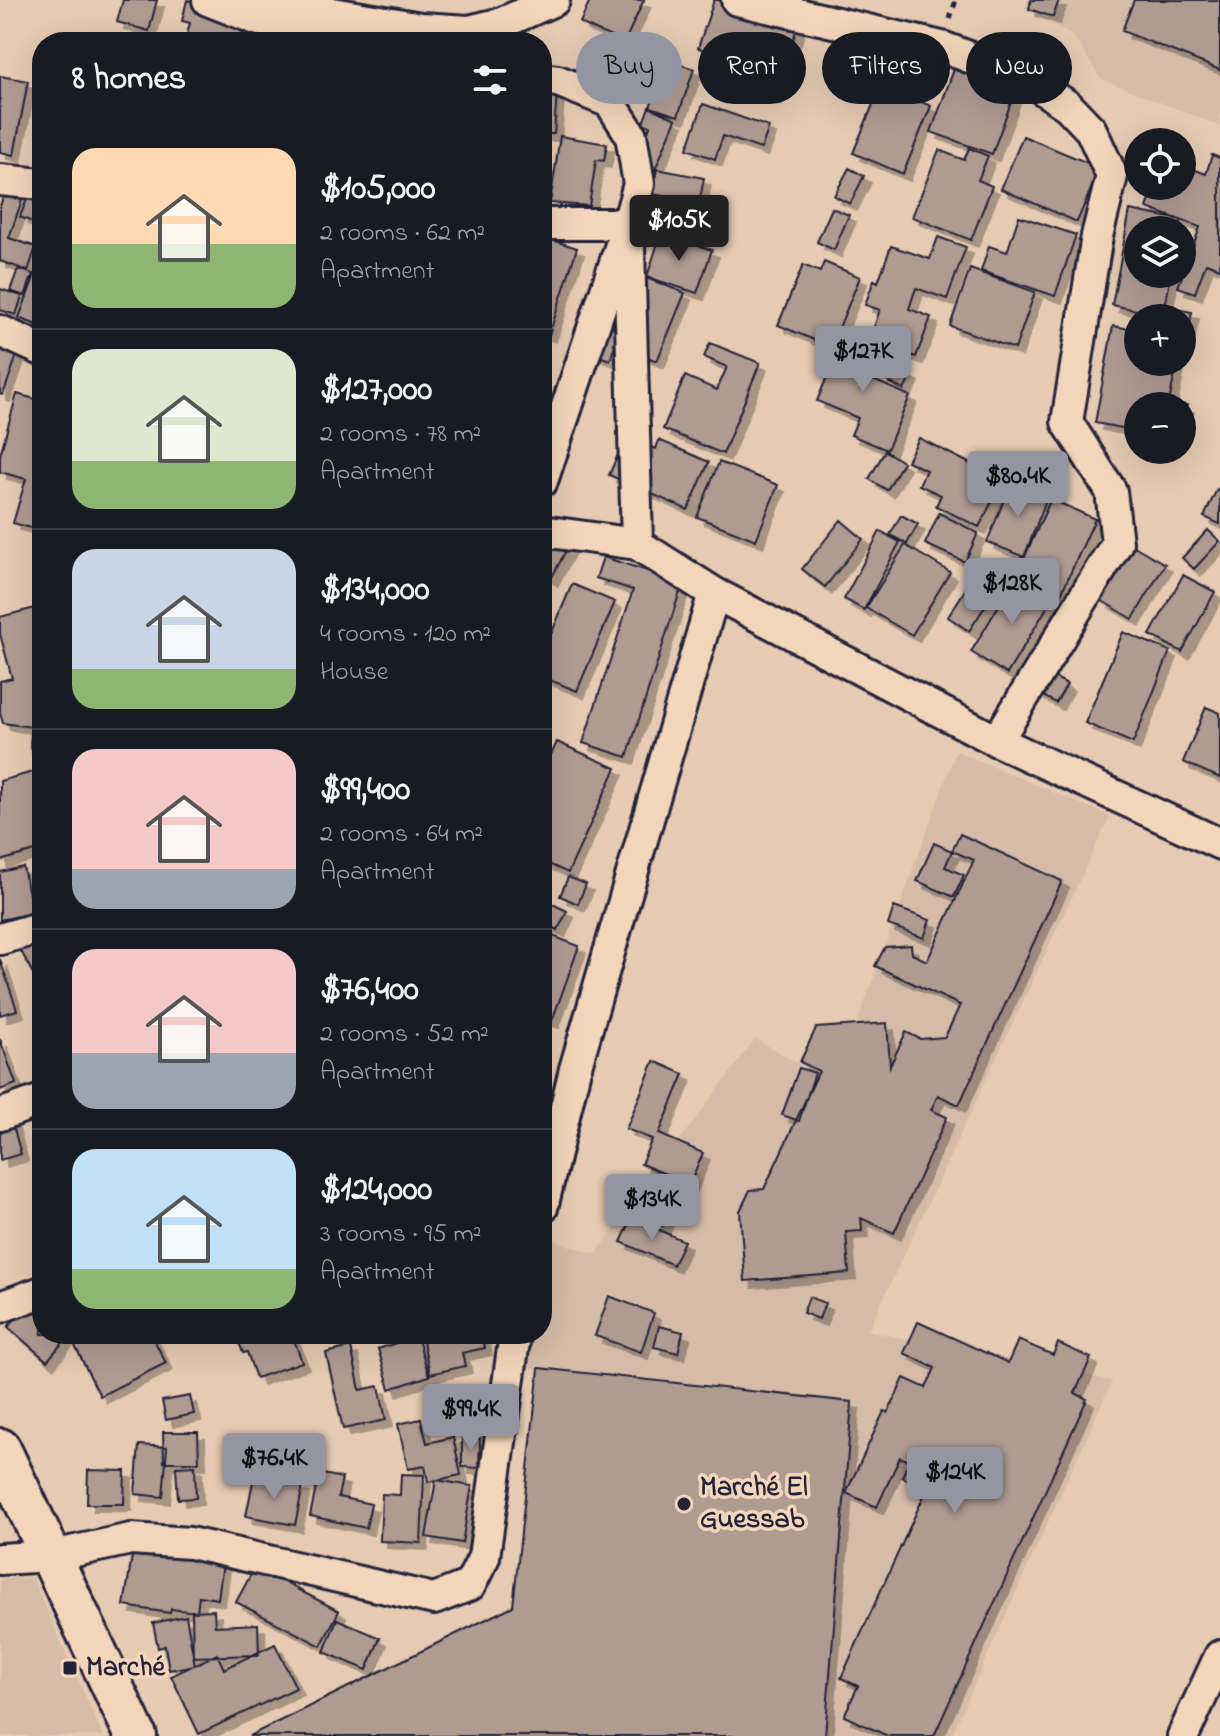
<!DOCTYPE html>
<html lang="en">
<head>
<meta charset="utf-8">
<style>
  body { margin:0; font-family:"Indie Flower",sans-serif; background:#242831; color:#f1f3f6; height:100vh; display:flex; flex-direction:column; font-size:30px; white-space:nowrap }
  * { box-sizing:border-box; margin:0 }
  p { font-size:26px; color:#9ea1a6 }
  .icon { flex:none; width:44px; height:44px; fill:none; stroke:currentColor; stroke-width:2; stroke-linecap:round; stroke-linejoin:round }
  .map { position:relative; flex:1; overflow:hidden }
  .sheet { position:absolute; left:32px; top:32px; width:520px; height:1312px; display:flex; flex-direction:column; background:#171b24; border-radius:32px; box-shadow:0 8px 32px #0002 }
  .sheet>* { flex:none }
  .hud { position:absolute; left:576px; top:32px; width:524px; height:72px; display:flex; gap:16px }
  .fabs { position:absolute; left:1124px; top:128px; display:grid; gap:16px }
  .fabs a { display:grid; place-items:center; width:72px; height:72px; border-radius:50%; background:#171b24; box-shadow:0 8px 32px #0002; font-size:40px }
  .price { position:absolute; translate:-50% -68px; padding:0 18px; border-radius:8px; background:#9495a2; color:#111; font-size:26px; line-height:52px; filter:drop-shadow(0 2px 4px #0008) }
  .price::after { content:''; position:absolute; left:50%; top:48px; width:24px; height:18px; margin-left:-12px; background:inherit; clip-path:polygon(0 0,100% 0,50% 100%) }
  .price.current { background:#222; color:#fff }
  ul { padding:0; list-style:none }
  li { display:flex; align-items:center; gap:24px; height:200px; padding:0 40px }
  li+li { border-top:2px solid #363941 }
  li span { display:grid; place-items:center; flex:none; width:224px; height:160px; border-radius:24px; color:#555 }
  li>.icon { margin-inline-start:auto }
  span .icon { width:96px; height:96px; fill:#fffc; stroke-width:1 }
  li b { font-size:34px }
  h2 { display:flex; justify-content:space-between; align-items:center; height:96px; padding:0 40px; font-size:34px }
  .pill { padding:0 28px; border-radius:36px; background:#171b24; box-shadow:0 8px 32px #0002; font-size:28px; line-height:72px }
  .pill.current { background:#9495a2; color:#111 }
  .map>svg:first-child { display:block }
  .built { fill:#d6bca8 }
  .building { fill:#b09b91; stroke:#22223b; stroke-width:2; filter:url(#shadow) }
  .lines { fill:none; stroke-linecap:round; stroke-linejoin:round }
  .minor-casing { stroke:#22223b; stroke-width:36 }
  .major-casing { stroke:#22223b; stroke-width:46 }
  .path { stroke:#22223b; stroke-width:5; stroke-dasharray:6 6; stroke-linecap:butt }
  .minor { stroke:#f3d5b9; stroke-width:30 }
  .major { stroke:#f3d5b9; stroke-width:40 }
  .poi-dot { fill:#22223b; stroke:#f3d5b9; stroke-width:3 }
  .labels { text-anchor:middle; dominant-baseline:central; stroke-width:7; stroke-linejoin:round; paint-order:stroke }
  .poi-label { font-size:28px; font-weight:bold; fill:#22223b; stroke:#f3d5b9; text-anchor:start }
</style>
</head>
<body>
<div class="map">
<svg width="1220" height="1736" viewBox="0 0 1220 1736">
  <defs>
    <filter id="shadow"><feDropShadow dx="7" dy="7" stdDeviation="0" flood-color="#0004"/></filter>
  </defs>
  <rect width="100%" height="100%" fill="#e6cab2"/>
  <filter id="ink" filterUnits="userSpaceOnUse"><feTurbulence type="fractalNoise" baseFrequency=".0125" numOctaves="2"/><feDisplacementMap in="SourceGraphic" scale="16" xChannelSelector="R" yChannelSelector="G"/><feConvolveMatrix kernelMatrix="1 2 1 2 8 2 1 2 1" color-interpolation-filters="sRGB"/></filter>
  <g filter="url(#ink)">
    <path class="built" d="M1028,0h192v126l-119,-47 -27,-42 -49,-29z
      M956,751l154,65 -242,515 244,50 -161,355h-126l27,-334 -327,-35 5,-33h12v-55l10,-39 44,14 159,-215 80,45z
      M32,1577l71,159h-103v-157z"/>
    <path class="building" d="M123,0h34l-8,31 -32,-9z
      M187,0l61,16 -7,26h-56l5,-19 -8,-2z
      M590,0h54l-20,43 -44,-20z
      M714,0h11l73,25 -19,56 -24,-9 -6,16 -46,-16 6,-20 -11,-4z
      M1031,0h28l-6,17 -24,-8z
      M1134,0h86v70l-98,-39z
      M846,32l28,11 -17,44 -29,-11z
      M963,45l61,22 -32,87 -61,-22z
      M625,58l21,10 -13,27 -21,-9z
      M666,60l28,9 -16,47 -28,-9z
      M0,76l28,5 -14,74 -14,-3z
      M757,76l22,8 -5,15 -23,-8z
      M881,85l50,21 -28,68 -50,-21z
      M542,91l15,1 -3,42h-12z
      M703,104l66,23 -8,22 -38,-13 -8,23 -28,-10z
      M649,107l27,12 -29,70 -20,-9 23,-54 -7,-3z
      M560,136l47,8 -3,17 -8,-1 -7,46 -39,-3z
      M1023,136l77,32 -23,54 -76,-33z
      M969,148l19,8 -10,24 14,6 -21,54 -59,-23 27,-67 25,10z
      M1212,155l8,3v110l-14,-5 -11,30 -17,-6 22,-60 -53,-19 8,-22h27v-21l24,9z
      M849,168l15,8 -14,28 -16,-8z
      M657,169l47,9 -12,63 -43,-8 3,-18 19,4 3,-21 -22,-4z
      M5,191l18,6 -14,41 27,9 -8,24 -28,-10v-55z
      M30,192l12,5v29l-22,-9z
      M832,208l17,7 -15,35 -17,-8z
      M1130,210l51,10 -2,10h-41v44h33l-6,33 27,5 -6,27h-4v-21h-42l1,-7 -29,-6z
      M1019,216l57,19 -21,61 -74,-25 8,-25 18,6z
      M661,233l51,17 -15,43 -50,-16z
      M938,237l28,10 -19,52 -31,-11 -7,21 22,8 -15,40 -47,-16 11,-31 -15,-5 9,-25 4,2 13,-36 39,13z
      M549,239l28,9 -28,87 -7,-2v-72z
      M824,262l36,15 -29,70 -53,-22 25,-60 17,7z
      M18,269l15,5 -8,22 -15,-5z
      M970,269l65,23 -20,57 -65,-23z
      M36,272l6,2v53l-23,-9z
      M641,276l44,17 -28,68 -43,-17z
      M0,289l22,7 -6,19 -16,-5z
      M582,316l38,14 -10,30 -39,-14z
      M1113,326l24,4 1,-3v35l39,2 -8,38 18,3 -5,26v-25h-44v25l-43,-8z
      M845,333l29,12 -12,30 48,21 -23,54 -36,-15 7,-17 -41,-17z
      M0,334l22,7 -19,54 -3,-1z
      M710,343l50,20 -37,91 -60,-25 22,-53 32,14 10,-23 -23,-10z
      M896,367l16,8 -8,15 -16,-8z
      M17,394l25,7v36l-4,14 4,1v79l-29,-8 13,-44 -26,-7v-17z
      M626,436l30,13 3,-9 50,22 -21,48 -79,-35z
      M919,438l84,42 -24,47 -43,-21 5,-11 -22,-10 7,-15 -19,-9z
      M885,451l18,11 -16,28 -18,-11z
      M719,462l59,23 -22,55 -59,-23z
      M1012,480l36,15 -24,62 -37,-15z
      M1217,489l3,2v33l-16,-7z
      M1051,499l44,20 -35,77 -44,-20z
      M939,513l39,20 -13,29 -40,-18z
      M901,515l17,9 -11,20 -17,-9z
      M841,520l22,19 -38,48 -23,-18z
      M1208,530l12,11 -26,28 -12,-11z
      M880,531l20,11 -36,68 -20,-11z
      M556,533l15,8 -20,38 -9,-5v-14z
      M905,545l45,27 -38,63 -46,-27z
      M1134,546l31,18 -32,55 -31,-18z
      M603,557l80,25 -56,175 -44,-14 50,-153 -37,-12z
      M982,563l22,14 -35,54 -21,-14z
      M1183,575l32,17 -33,60 -32,-17z
      M1016,577l36,22 -45,75 -36,-22z
      M572,584l43,18 -38,89 -35,-14v-21z
      M39,607h3v242l-42,12v-80l37,-10 -7,-28 2,-16 -29,-4 -3,-10v-32l12,-3 -12,-44v-17z
      M1123,632l47,19 -37,92 -48,-20z
      M1048,674l19,10 -11,19 -18,-10z
      M1206,707l14,6v65l-37,-16z
      M557,742l59,26 -48,105 -26,-12v-105l7,3z
      M960,834l102,47 -103,224 -21,-10 -7,15 16,7 -53,116 -33,-15 1,13 -16,1 3,41 -104,8 -5,-70 10,-21 14,-1 55,-118 -19,-9 16,-34 71,-5 3,43 16,-34 14,7 25,-2 15,-32 -85,-39 10,-19 26,-2 1,9 15,7 47,-101 -22,-9z
      M934,843l18,8 -7,16 19,8 -10,22 -37,-16z
      M23,867l10,46 -33,7v-48z
      M568,877l18,7 -8,20 -18,-8z
      M542,899l25,12 -9,19 -16,-7z
      M894,907l36,13 -6,18 -36,-13z
      M542,932l37,14 -27,75 -10,-3z
      M42,940v51l-21,-40z
      M0,959l17,51 -17,5z
      M0,1039l16,45 -16,6z
      M654,1061l30,13 -25,60 44,19 -13,31 -49,-20 11,-25 -26,-10z
      M799,1068l16,5 -16,48 -17,-6z
      M10,1115l11,39 -21,6v-42z
      M635,1178l48,19 -1,3 -7,-3 -12,29 -41,-16z
      M632,1218l52,23 -11,24 -52,-23z
      M609,1296l45,17 -13,39 -46,-16z
      M809,1297l16,6 -6,16 -16,-6z
      M33,1299l9,8v27h28l-23,27 -39,-34z
      M918,1322l90,41 10,-23 35,15 5,-12 33,15 -16,35 12,6 -153,337h-46l-44,-20 14,-30 -17,-8 86,-189 -25,-12 7,-16 -9,-4 -23,50 -31,-14 38,-82 4,2 16,-35 22,10 9,-20 -31,-15z
      M659,1326l24,6 -5,21 -24,-6z
      M69,1334h82l15,29 -66,33z
      M236,1334h56l10,28 -46,16 -9,-26 -4,1z
      M433,1334h49l3,14 -23,5 3,13 -35,8 -8,-37z
      M417,1336l12,40 -39,13 -12,-40z
      M351,1347l9,43 19,-4 7,34 -43,9 -17,-76z
      M539,1368l313,34 -27,334h-576l264,-130z
      M190,1396l4,18 -28,6 -4,-19z
      M421,1419l6,24 26,-6 8,38 -33,7 -3,-16 -17,3 -10,-45z
      M163,1432h35l1,30h-35z
      M462,1437l18,1 -1,30 -17,-1z
      M139,1445l28,2 -4,50 -28,-3z
      M195,1466l1,32 -18,1 -2,-32z
      M88,1470l37,1 -1,33h-37z
      M319,1473l23,5 -4,19 33,7 -5,24 -56,-12z
      M401,1474l23,1 -3,68 -41,-2 2,-47 18,1z
      M254,1476l49,10 -8,39 -49,-9z
      M436,1480l36,6 -10,57 -36,-6z
      M134,1543l90,13 -6,43 -19,-3 -2,16 -26,-3 -1,4 -46,-7z
      M255,1567l84,44 -18,35 -85,-44z
      M214,1610l1,16 43,-2 1,31 -66,2 -1,-46z
      M186,1616l9,49 -26,5 -4,-24 -7,2 -5,-25z
      M337,1619l43,19 -13,32 -43,-18z
      M275,1644l21,44 -97,46 -28,-58 46,-22 7,15z"/>
    <g class="lines">
      <defs>
        <path id="minor" d="M208,0l48,19 81,23
          M256,0l165,28 48,3 33,-8 52,-23
          M737,0l205,47 84,31 42,28 23,24 21,46 -15,60 -30,186 44,69 6,52 -120,198
          M542,79l16,2 52,21 21,33 8,49 -11,40 -86,257
          M0,180l42,4
          M542,224h86
          M629,246l8,298
          M0,331l42,19
          M542,531l95,13 77,49 283,148 223,103
          M0,939l42,-12
          M0,1115l42,-15
          M542,1208l33,-139 139,-476
          M0,1307l42,-15
          M0,1559l52,-3 79,-17 59,4 244,56 36,-14 14,-28 31,-223
          M1183,1736l37,-80"/>
        <path id="major" d="M0,1449l136,287"/>
      </defs>
      <use href="#minor" class="minor-casing"/>
      <use href="#major" class="major-casing"/>
      <path class="path" d="M950,19l6,-19"/>
      <use href="#minor" class="minor"/>
      <use href="#major" class="major"/>
    </g>
  </g>
  <g class="poi-dot">
    <circle cx="684" cy="1504" r="8"/>
    <rect x="62" y="1660" width="16" height="16" rx="4"/>
  </g>
  <g class="labels">
    <g class="poi-label">
      <text x="700" y="1488">Marché El<tspan x="700" dy="32">Guessab</tspan></text>
      <text x="86" y="1668">Marché</text>
    </g>
  </g>
</svg>
<div class="fabs">
<a><svg class="icon" aria-label="locate" viewBox="0 0 24 24"><circle cx="12" cy="12" r="6"/><path d="M12 2v4M12 18v4M2 12h4M18 12h4"/></svg></a>
<a><svg class="icon" aria-label="layers" viewBox="0 0 24 24"><path d="M12 4l9 5-9 5-9-5zM3 14l9 5 9-5"/></svg></a>
<a>+</a>
<a>−</a>
</div>
<b class="price current" style="left:679px;top:263px">$105K</b>
<b class="price" style="left:863px;top:394px">$127K</b>
<b class="price" style="left:1018px;top:519px">$80.4K</b>
<b class="price" style="left:1012px;top:626px">$128K</b>
<b class="price" style="left:652px;top:1242px">$134K</b>
<b class="price" style="left:471px;top:1452px">$99.4K</b>
<b class="price" style="left:274px;top:1501px">$76.4K</b>
<b class="price" style="left:955px;top:1515px">$124K</b>
<div class="hud">
<a class="pill current">Buy</a>
<a class="pill">Rent</a>
<a class="pill">Filters</a>
<a class="pill">New</a>
</div>
<section class="sheet">
<h2>8 homes<svg class="icon" aria-label="filters" viewBox="0 0 24 24"><path d="M4 7h16M4 17h16"/><circle cx="9" cy="7" r="2"/><circle cx="15" cy="17" r="2"/></svg></h2>
<ul>
<li><span style="background:linear-gradient(#ffd9b3 60%,#8fb573 0)"><svg class="icon" aria-label="home" viewBox="0 0 24 24"><path d="M3 11l9-7 9 7M6 9v11h12V9"/></svg></span><div><b>$105,000</b><p>2 rooms · 62 m²</p><p>Apartment</p></div></li>
<li><span style="background:linear-gradient(#dfe7d0 70%,#8fb573 0)"><svg class="icon" aria-label="home" viewBox="0 0 24 24"><path d="M3 11l9-7 9 7M6 9v11h12V9"/></svg></span><div><b>$127,000</b><p>2 rooms · 78 m²</p><p>Apartment</p></div></li>
<li><span style="background:linear-gradient(#c9d6e8 75%,#8fb573 0)"><svg class="icon" aria-label="home" viewBox="0 0 24 24"><path d="M3 11l9-7 9 7M6 9v11h12V9"/></svg></span><div><b>$134,000</b><p>4 rooms · 120 m²</p><p>House</p></div></li>
<li><span style="background:linear-gradient(#f6c9c9 75%,#9aa5b1 0)"><svg class="icon" aria-label="home" viewBox="0 0 24 24"><path d="M3 11l9-7 9 7M6 9v11h12V9"/></svg></span><div><b>$99,400</b><p>2 rooms · 64 m²</p><p>Apartment</p></div></li>
<li><span style="background:linear-gradient(#f6c9c9 65%,#9aa5b1 0)"><svg class="icon" aria-label="home" viewBox="0 0 24 24"><path d="M3 11l9-7 9 7M6 9v11h12V9"/></svg></span><div><b>$76,400</b><p>2 rooms · 52 m²</p><p>Apartment</p></div></li>
<li><span style="background:linear-gradient(#bfe0f5 75%,#8fb573 0)"><svg class="icon" aria-label="home" viewBox="0 0 24 24"><path d="M3 11l9-7 9 7M6 9v11h12V9"/></svg></span><div><b>$124,000</b><p>3 rooms · 95 m²</p><p>Apartment</p></div></li>
</ul>
</section>
</div>
</body>
</html>
